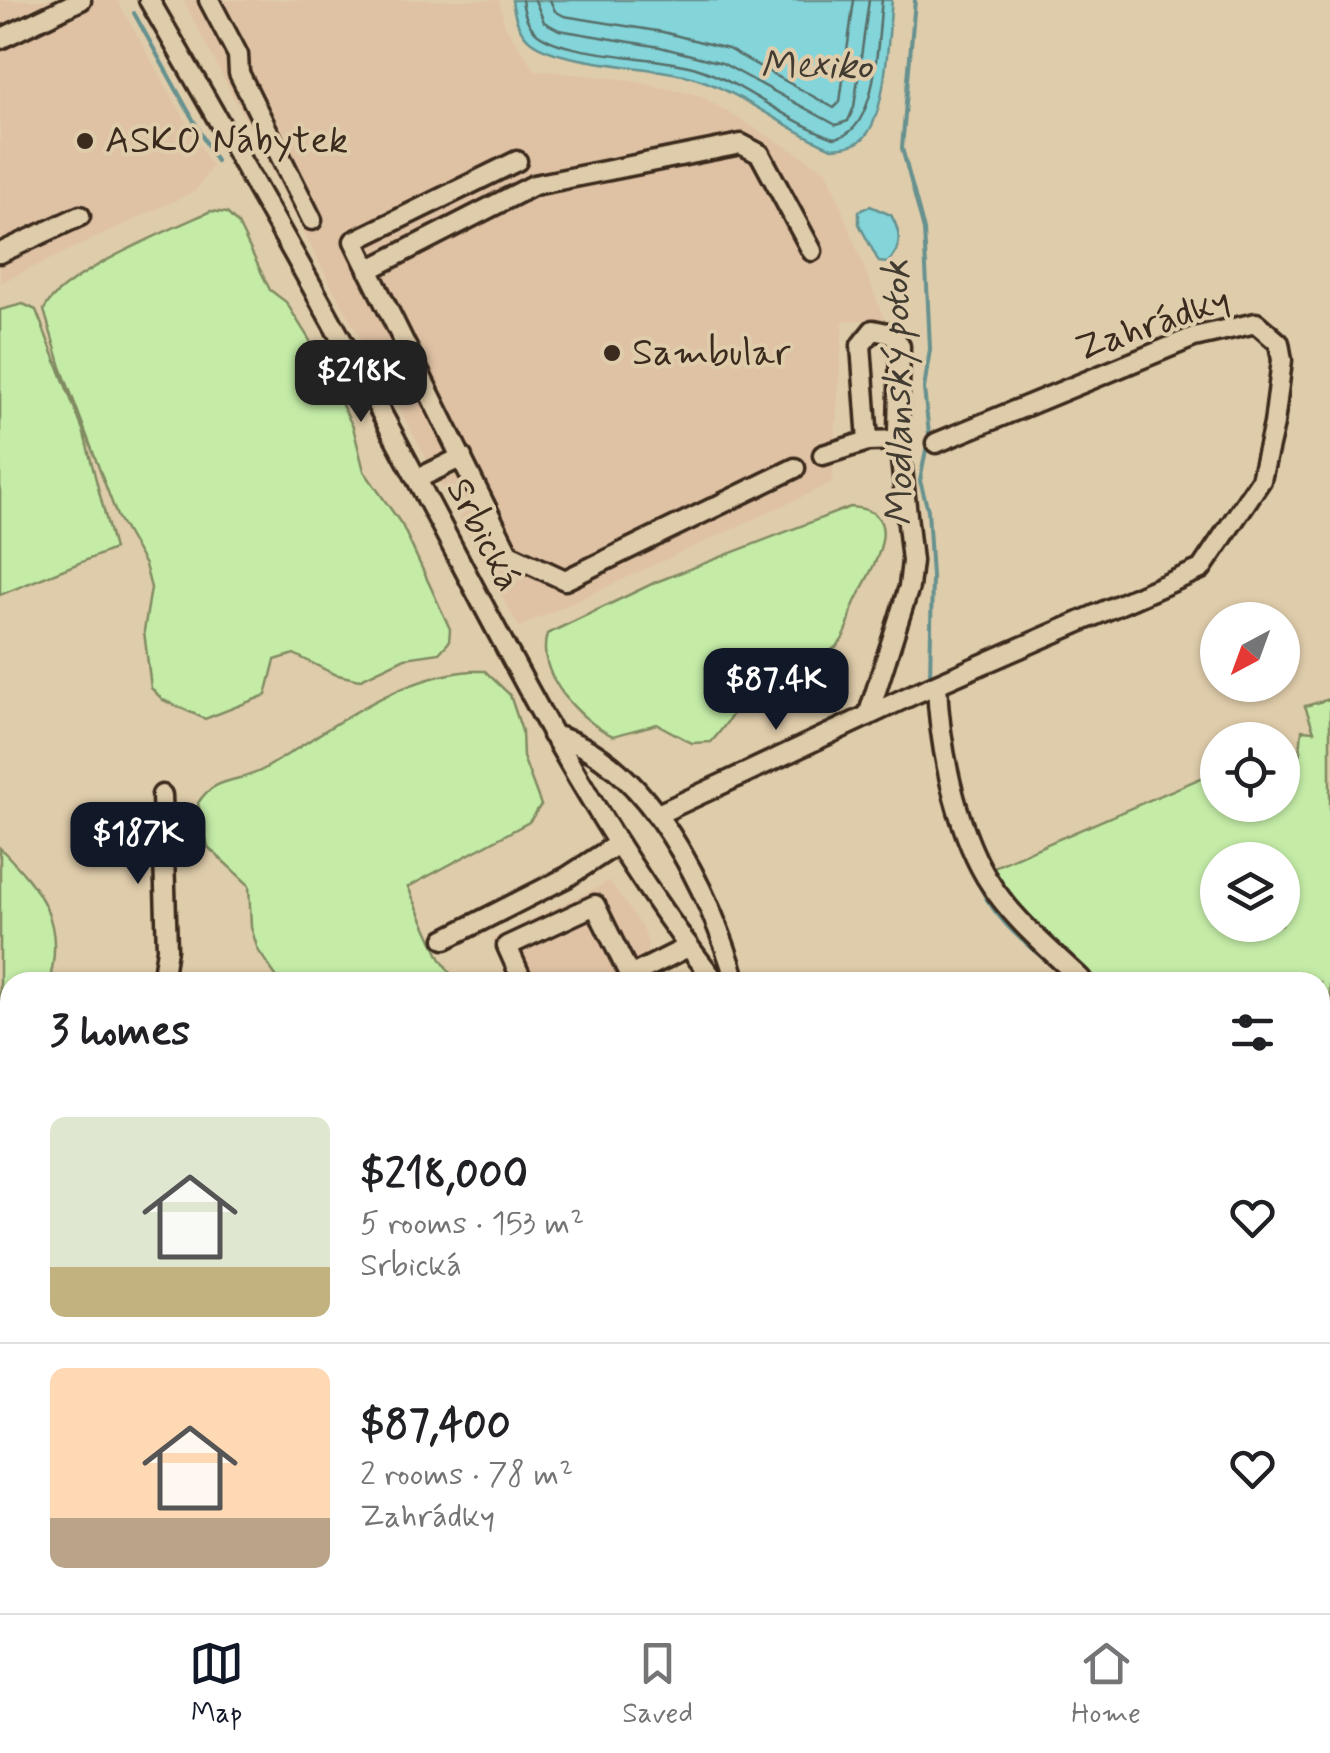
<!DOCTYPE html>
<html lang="en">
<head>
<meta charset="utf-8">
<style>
  body { margin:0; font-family:Mynerve,sans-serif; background:#f6f6f6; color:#202124; height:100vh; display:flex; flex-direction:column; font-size:38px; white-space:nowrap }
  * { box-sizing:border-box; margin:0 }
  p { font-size:32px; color:#757577 }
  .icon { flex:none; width:55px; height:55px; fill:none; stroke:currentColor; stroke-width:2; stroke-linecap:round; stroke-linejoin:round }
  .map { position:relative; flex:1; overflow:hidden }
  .details { position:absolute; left:0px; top:972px; width:1330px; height:642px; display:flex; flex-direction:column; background:#fff; border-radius:30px 30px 0 0; box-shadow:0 2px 8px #0004 }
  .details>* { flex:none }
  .needle { width:65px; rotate:221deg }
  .controls { position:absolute; left:1200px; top:602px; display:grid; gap:20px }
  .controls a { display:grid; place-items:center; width:100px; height:100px; border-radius:50%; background:#fff; box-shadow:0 2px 8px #0004; font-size:50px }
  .price { position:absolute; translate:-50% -85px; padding:0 22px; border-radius:20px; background:#111827; color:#fff; font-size:32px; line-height:65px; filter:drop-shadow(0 2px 5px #0008) }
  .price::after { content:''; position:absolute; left:50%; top:60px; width:30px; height:22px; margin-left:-15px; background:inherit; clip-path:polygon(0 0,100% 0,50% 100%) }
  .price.active { background:#222; color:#fff }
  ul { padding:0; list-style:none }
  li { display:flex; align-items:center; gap:30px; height:250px; padding:0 50px }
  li+li { border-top:2px solid #e0e0e0 }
  li span { display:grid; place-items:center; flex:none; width:280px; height:200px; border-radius:15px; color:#555 }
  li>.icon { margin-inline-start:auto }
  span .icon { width:120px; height:120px; fill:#fffc; stroke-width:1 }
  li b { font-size:42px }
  h2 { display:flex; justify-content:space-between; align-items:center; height:120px; padding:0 50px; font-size:42px }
  .tabs { display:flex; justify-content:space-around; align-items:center; height:140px; border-top:2px solid #e0e0e0; background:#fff; font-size:28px; color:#757577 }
  .tabs a { display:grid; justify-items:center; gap:5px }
  .tabs .active { color:#111827 }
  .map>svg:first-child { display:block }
  .built { fill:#dfc2a4 }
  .green { fill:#c4eca7; stroke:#808b62; stroke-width:2.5; fill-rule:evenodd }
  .water { fill:#83d5da; stroke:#66918f; stroke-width:2.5 }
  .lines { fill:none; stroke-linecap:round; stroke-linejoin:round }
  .shore { stroke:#586e69; stroke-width:2.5 }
  .stream { stroke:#66918f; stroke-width:4 }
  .minor-casing { stroke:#3b2a1e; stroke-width:25 }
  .minor { stroke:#dfccaa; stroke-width:18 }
  .poi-dot { fill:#3b2a1e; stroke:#dfccaa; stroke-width:4 }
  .labels { text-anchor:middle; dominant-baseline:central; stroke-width:8; stroke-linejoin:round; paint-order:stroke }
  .poi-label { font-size:38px; fill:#3b2a1e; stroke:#dfccaa; text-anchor:start }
  .street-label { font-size:38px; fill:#3b2a1e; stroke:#dfccaa }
  .water-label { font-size:40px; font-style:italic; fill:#423b31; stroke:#dfccaa }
</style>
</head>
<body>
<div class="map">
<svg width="1330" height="1613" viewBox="0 0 1330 1613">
  <rect width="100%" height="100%" fill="#dfccaa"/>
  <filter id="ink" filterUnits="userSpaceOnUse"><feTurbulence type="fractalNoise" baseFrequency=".01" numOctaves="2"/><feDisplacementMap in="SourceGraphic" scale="20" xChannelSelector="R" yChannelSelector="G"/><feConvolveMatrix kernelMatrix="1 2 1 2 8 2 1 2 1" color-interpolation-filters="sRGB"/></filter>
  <g filter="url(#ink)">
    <path class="built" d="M0,0h117l95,167 -17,24 -195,92z
      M183,0h316l6,26 30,44 85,9 79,16 128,76 57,148 -41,2 -11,162 -313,144 -188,-342z
      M610,881l34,49 4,16 -3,17 7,16 30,-8 10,11h-180l-20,-43z
      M1320,1509h10v104h-198l-1,-8h189z"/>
    <path class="green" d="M211,211l16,2 11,11 32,66 16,12 23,37 44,88 11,44 38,54 48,104 -1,13 -10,11 -34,5 -46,22 -25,-6 -40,-20 -19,6 -9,35 -61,24 -42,-19 -12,-12 -7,-57 7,-43 -6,-23 -28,-49 -56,-149 -17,-57c15,-35 130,-82 167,-99z
      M23,304l13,6 47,120 31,119 -114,46v-285z
      M850,507c63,3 18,67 5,95 -7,15 -5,30 -17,43 -17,17 -39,7 -58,16 -27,14 -47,59 -69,81l-19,1 -35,-19 -44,12c-32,-15 -78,-62 -66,-102l109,-52z
      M472,671h13l25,24 12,36 1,26 18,48 -12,17 -121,65 32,71 16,24h-176l-22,-32 -7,-23 -2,-42 -41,-38 -10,-44c18,-28 42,-20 66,-34 66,-39 129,-92 208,-98z
      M1330,699v383l-10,1v-101h-238l-100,-110 235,-101 1,34h64l1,-45 16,2 3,-32 12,1 -9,-25zM1218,860h64v65h-64z
      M0,848c40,41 66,73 49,134h-39v60l-10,5z
      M482,1605h143l2,8h-143z"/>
    <path class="water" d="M512,0h380c-4,34 -5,107 -25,134 -9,12 -21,13 -35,14 -50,-20 -92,-58 -144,-72 -39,-10 -130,-12 -158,-35 -12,-10 -16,-26 -18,-41z
      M870,206l21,9c10,17 12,34 -4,48l-8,-1 -20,-38v-13z"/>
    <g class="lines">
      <path class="shore" d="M522,0c2,13 5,25 16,34 31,23 118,21 158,34 50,16 89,53 138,70 45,-4 43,-101 48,-138
        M535,0l9,22 15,8 101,17 62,16 114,62 12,-4 6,-14 15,-107
        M550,0l5,11 9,5 99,16 65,17 106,59 6,-6 14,-102"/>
      <path class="stream" d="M915,0l-13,148 22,82 4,75 2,44 -6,40 5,45 -9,47 8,29 4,67 -2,102
        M134,13l82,148
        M931,723l5,30
        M974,872c17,50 60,78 98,110
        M1114,1605l1,8"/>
      <defs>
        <path id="minor" d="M149,0c91,157 181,315 266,476 94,176 176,348 301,506
          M209,0l29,55 1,18 73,147
          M0,39l81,-39
          M517,161l-163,80 155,313 56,26 230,-112
          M0,253l80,-37
          M368,270l166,-85 207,-41 19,10 52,97
          M823,455l45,-14 31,-1
          M417,479l45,-22
          M937,684c2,60 18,140 49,193 24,40 62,71 95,102
          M868,716l41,-129 3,-26 -14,-129 2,-86 -8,-12 -19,-4 -12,15 7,96
          M552,735c95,23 160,161 184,247
          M658,814l256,-120 287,-125 60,-89 13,-56 8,-64 -3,-17 -23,-20 -62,14 -258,106
          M445,939l122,-62 49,-32
          M162,982l5,-33 -5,-154
          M523,982l-16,-36 88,-41 35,71 58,-29
          M0,1127l10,-3
          M1320,1166l10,-1
          M1320,1435l10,1
          M0,1500h10
          M771,1605l1,8
          M8,1613l2,-39"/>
      </defs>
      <use href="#minor" class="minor-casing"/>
      <use href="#minor" class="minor"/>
    </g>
  </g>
  <g class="poi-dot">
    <circle cx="85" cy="141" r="10"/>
    <circle cx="612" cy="353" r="10"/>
  </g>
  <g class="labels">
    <g class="poi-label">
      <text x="105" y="141">ASKO Nábytek</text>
      <text x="632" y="353">Sambular</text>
    </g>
    <g class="street-label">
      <text transform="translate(1153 325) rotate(-19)">Zahrádky</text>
      <text transform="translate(483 535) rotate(63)">Srbická</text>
    </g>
    <g class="water-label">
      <text x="816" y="67">Mexiko</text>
      <text transform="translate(899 393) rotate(-91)">Modlanský potok</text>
    </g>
  </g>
</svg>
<div class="controls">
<a><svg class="needle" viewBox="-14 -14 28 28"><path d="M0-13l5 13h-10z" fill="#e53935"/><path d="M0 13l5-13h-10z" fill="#757577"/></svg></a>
<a><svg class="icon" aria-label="locate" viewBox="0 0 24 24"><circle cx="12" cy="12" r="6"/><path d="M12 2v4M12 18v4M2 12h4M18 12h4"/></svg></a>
<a><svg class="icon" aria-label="layers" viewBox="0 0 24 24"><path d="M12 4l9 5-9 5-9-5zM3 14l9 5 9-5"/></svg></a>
</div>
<b class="price active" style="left:361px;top:425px">$218K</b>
<b class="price" style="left:776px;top:733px">$87.4K</b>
<b class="price" style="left:138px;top:887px">$187K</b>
<section class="details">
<h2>3 homes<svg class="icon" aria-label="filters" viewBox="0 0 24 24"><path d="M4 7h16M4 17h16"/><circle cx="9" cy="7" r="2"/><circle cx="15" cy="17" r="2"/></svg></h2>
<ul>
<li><span style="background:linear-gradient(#dfe7d0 75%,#c2b280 0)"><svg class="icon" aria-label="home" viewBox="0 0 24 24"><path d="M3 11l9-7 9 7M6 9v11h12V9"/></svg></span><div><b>$218,000</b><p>5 rooms · 153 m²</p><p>Srbická</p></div><svg class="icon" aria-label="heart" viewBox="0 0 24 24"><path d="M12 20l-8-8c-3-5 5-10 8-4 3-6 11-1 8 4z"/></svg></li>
<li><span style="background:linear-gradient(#ffd9b3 75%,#b9a48a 0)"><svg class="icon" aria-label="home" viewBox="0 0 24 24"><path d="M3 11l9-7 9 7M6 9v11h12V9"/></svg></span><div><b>$87,400</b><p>2 rooms · 78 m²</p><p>Zahrádky</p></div><svg class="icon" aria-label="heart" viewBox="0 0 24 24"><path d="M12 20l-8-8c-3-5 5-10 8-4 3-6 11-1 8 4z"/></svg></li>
</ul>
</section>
</div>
<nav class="tabs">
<a class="active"><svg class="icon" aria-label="map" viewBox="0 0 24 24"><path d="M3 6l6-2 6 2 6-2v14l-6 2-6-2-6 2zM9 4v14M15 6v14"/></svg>Map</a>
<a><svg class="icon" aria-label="saved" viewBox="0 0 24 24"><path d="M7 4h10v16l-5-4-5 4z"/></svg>Saved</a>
<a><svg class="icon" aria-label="home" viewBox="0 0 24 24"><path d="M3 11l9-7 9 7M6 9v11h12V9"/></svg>Home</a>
</nav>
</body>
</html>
